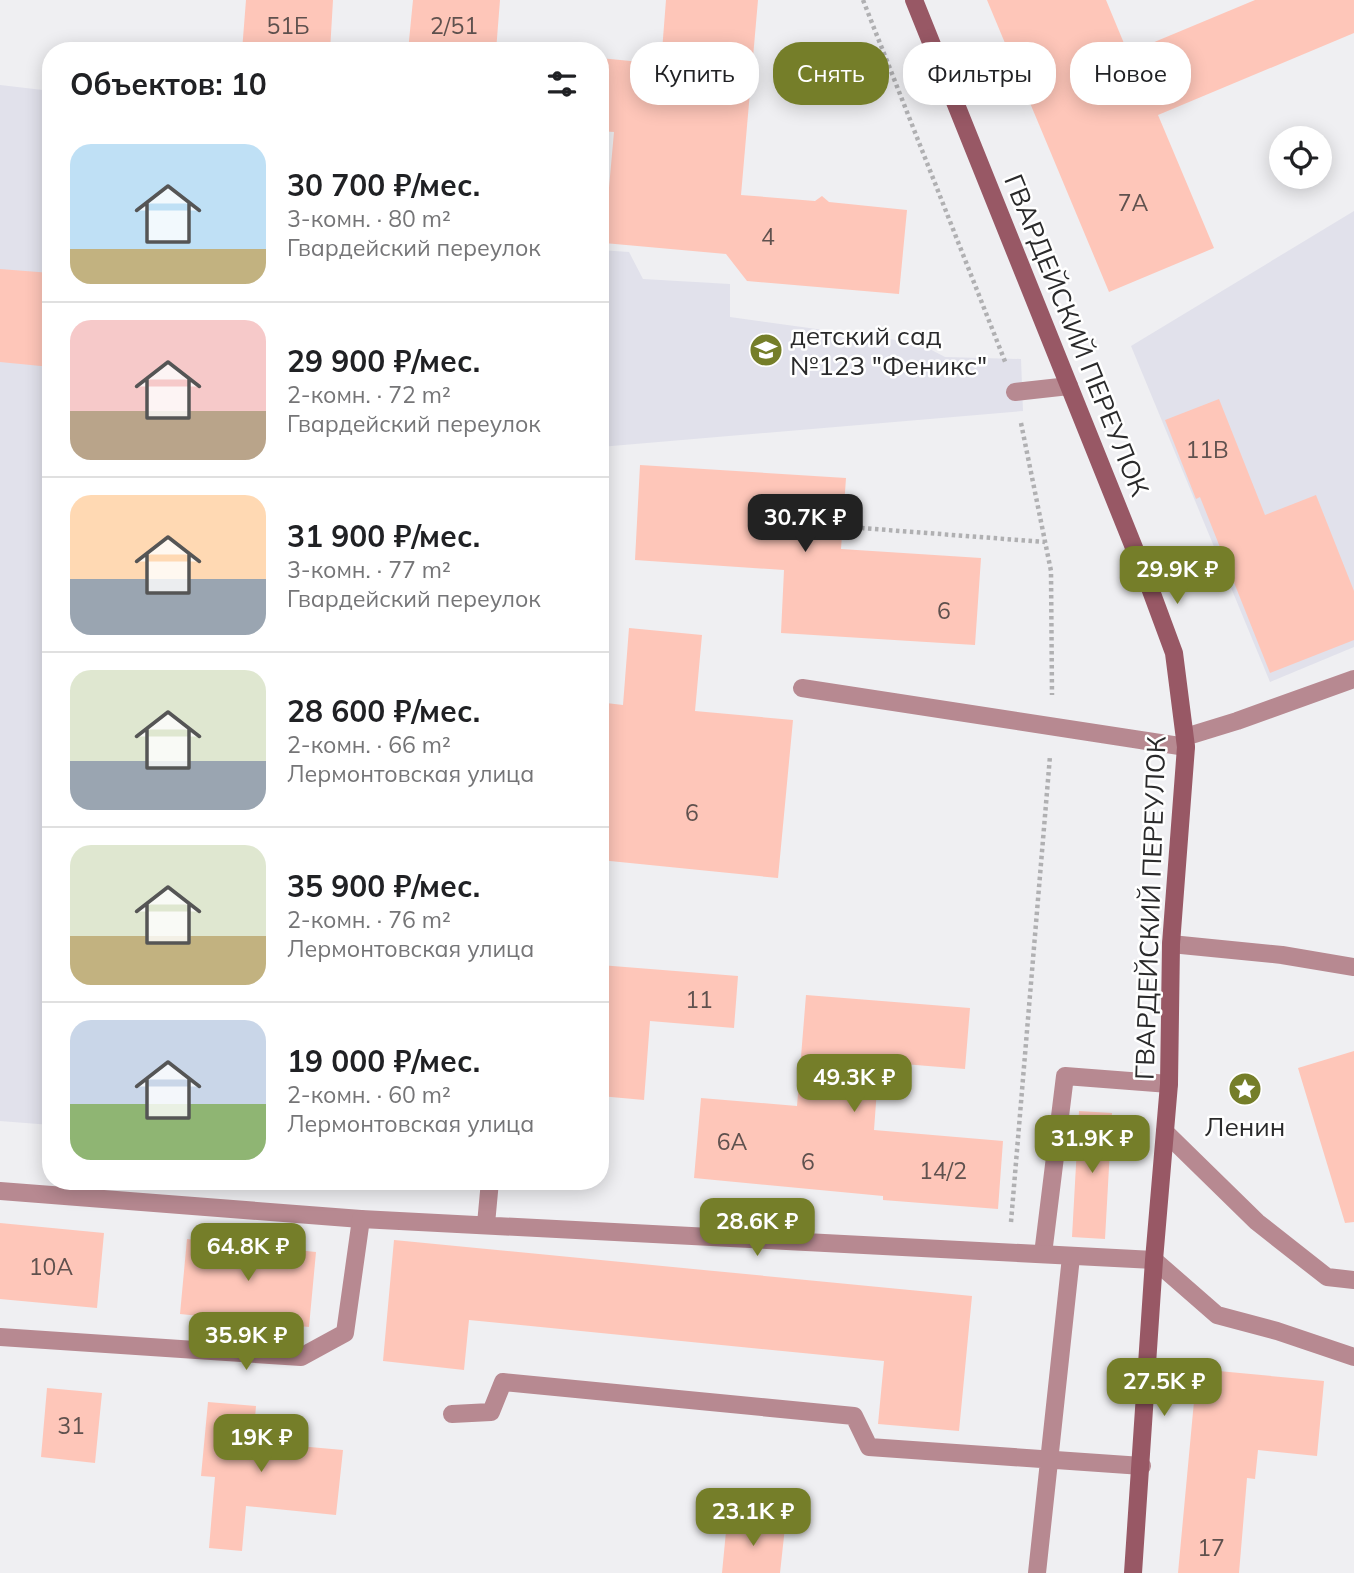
<!DOCTYPE html>
<html lang="ru">
<head>
<meta charset="utf-8">
<style>
  body { margin:0; font-family:Mulish,sans-serif; background:#f2f2f2; color:#202124; height:100vh; display:flex; flex-direction:column; font-size:26px; white-space:nowrap }
  * { box-sizing:border-box; margin:0 }
  p { font-size:23px; color:#757577 }
  .icon { flex:none; width:38px; height:38px; fill:none; stroke:currentColor; stroke-width:2; stroke-linecap:round; stroke-linejoin:round }
  .map { position:relative; flex:1; overflow:hidden }
  .sheet { position:absolute; left:42px; top:42px; width:567px; height:1148px; display:flex; flex-direction:column; background:#fff; border-radius:28px; box-shadow:0 4px 18px #0003 }
  .sheet>* { flex:none }
  .banner { position:absolute; left:630px; top:42px; width:618px; height:63px; display:flex; gap:14px }
  .controls { position:absolute; left:1269px; top:126px; display:grid; gap:14px }
  .controls a { display:grid; place-items:center; width:63px; height:63px; border-radius:50%; background:#fff; box-shadow:0 4px 18px #0003; font-size:35px }
  .price { position:absolute; translate:-50% -60px; padding:0 16px; border-radius:14px; background:#757e29; color:#fff; font-size:23px; line-height:46px; filter:drop-shadow(0 2px 4px #0008) }
  .price::after { content:''; position:absolute; left:50%; top:42px; width:21px; height:16px; margin-left:-10px; background:inherit; clip-path:polygon(0 0,100% 0,50% 100%) }
  .price.current { background:#222; color:#fff }
  ul { padding:0; list-style:none }
  li { display:flex; align-items:center; gap:21px; height:175px; padding:0 28px }
  li+li { border-top:2px solid #e0e0e0 }
  li span { display:grid; place-items:center; flex:none; width:196px; height:140px; border-radius:21px; color:#555 }
  li>.icon { margin-inline-start:auto }
  span .icon { width:84px; height:84px; fill:#fffc; stroke-width:1 }
  li b { font-size:30px }
  h2 { display:flex; justify-content:space-between; align-items:center; height:84px; padding:0 28px; font-size:30px }
  .pill { padding:0 24px; border-radius:28px; background:#fff; box-shadow:0 4px 18px #0003; font-size:24px; line-height:63px }
  .pill.current { background:#757e29; color:#fff }
  .map>svg:first-child { display:block }
  .built { fill:#e1e1eb }
  .building { fill:#fec6b9 }
  .lines { fill:none; stroke-linecap:round; stroke-linejoin:round }
  .path { stroke:#b0b0b2; stroke-width:4.5; stroke-dasharray:3.5 3.5; stroke-linecap:butt }
  .lane { stroke:#b78991; stroke-width:18 }
  .street { stroke:#b78991; stroke-width:18 }
  .secondary { stroke:#985865; stroke-width:18 }
  .labels { text-anchor:middle; dominant-baseline:central; stroke-width:5; stroke-linejoin:round; paint-order:stroke }
  .number-label { font-size:23px; fill:#5f514e }
  .poi-label { font-size:26px; fill:#2a2a2b; stroke:#fff; text-anchor:start }
  .street-label { font-size:26px; fill:#2a2a2b; stroke:#fff }
</style>
</head>
<body>
<div class="map">
<svg width="1354" height="1573" viewBox="0 0 1354 1573">
  <rect width="100%" height="100%" fill="#efeff2"/>
  <path class="built" d="M0,85l51,6v1034l-51,-4z
    M1354,211v436l-84,35 -139,-336z
    M600,250l29,2 14,27 87,5v33l188,26 27,14 76,2 2,52 -423,36z"/>
  <path class="building" d="M246,0h87l-3,51h-88z
    M413,0h87l-4,51h-88z
    M666,0h92l-17,195 74,6 7,-5 7,6 78,8 -8,84 -152,-13 -21,-27 -122,-11 10,-111 -14,-1v-73l61,6z
    M987,0h119l22,53 127,-53h99v33l-196,82 56,133 -105,44z
    M0,269l51,4v94l-51,-5z
    M1219,399l46,116 51,-20 38,96v49l-84,33 -70,-176 -4,2 -31,-79z
    M640,465l206,13 -5,71 140,9 -6,87 -194,-12 3,-63 -149,-10z
    M629,628l73,7 -7,76 98,9 -15,158 -178,-18v-96l6,-61 17,2z
    M600,965l138,11 -4,52 -84,-7 -6,79 -44,-4z
    M806,995l164,13 -5,61 -86,-7 -5,68 129,11 -5,68 -115,-9v-4l-189,-18 7,-80 96,8z
    M1354,1051v171l-9,1 -47,-155z
    M1079,1111l33,2 -7,126 -33,-2z
    M0,1223l104,10 -7,75 -97,-9z
    M187,1239l129,13 -7,75 -129,-13z
    M394,1240l578,56 -13,135 -81,-7 6,-63 -415,-41 -5,50 -81,-9z
    M1197,1369l127,12 -7,75 -59,-6 -3,29 -8,-1 -8,95h-61z
    M47,1388l55,5 -7,70 -54,-6z
    M208,1402l48,4 -3,36 90,8 -7,65 -90,-9 -4,45 -33,-3 6,-71 -14,-1z
    M727,1521l58,6 -5,46h-58z"/>
  <g class="lines">
    <path class="path" d="M863,0l143,364
      M1021,423l30,148 1,124
      M861,528l184,14
      M1011,1222l39,-466"/>
    <path class="lane" d="M1015,392l54,-6
      M802,688l384,59
      M1185,737l52,-16 117,-42
      M1171,944l111,11 72,12
      M1165,1132l92,90 70,55 27,3
      M0,1191l361,28
      M1043,1254l22,-178 104,8
      M452,1414l39,-2 12,-30 351,34 15,31 273,19
      M1037,1573l34,-316"/>
    <path class="street" d="M486,1224l4,-43
      M0,1337l301,20 44,-24 16,-114 793,41 63,55 60,16 77,26"/>
    <path class="secondary" d="M914,0l233,580 27,73 12,94 -15,197 -2,140 -15,176 -21,313"/>
  </g>
  <defs>
    <symbol id="school-disc" viewBox="-11 -11 22 22"><circle r="9.5" fill="#757e29" stroke="#fff"/><path d="M0-5L7-2L0 1L-7-2ZM-4 1L0 2.5L4 1V4Q0 6-4 4Z" fill="#fff"/></symbol>
    <symbol id="sight-disc" viewBox="-11 -11 22 22"><circle r="9.5" fill="#757e29" stroke="#fff"/><path d="M0-6L1.8-2.2L6-1.7L2.9 1.2L3.7 5.4L0 3.3L-3.7 5.4L-2.9 1.2L-6-1.7L-1.8-2.2Z" fill="#fff"/></symbol>
  </defs>
  <g fill-rule="evenodd">
    <use href="#school-disc" x="747" y="331" width="38" height="38"/>
    <use href="#sight-disc" x="1226" y="1070" width="38" height="38"/>
  </g>
  <g class="labels">
    <g class="number-label">
      <text x="288" y="25">51Б</text>
      <text x="454" y="25">2/51</text>
      <text x="1133" y="202">7А</text>
      <text x="768" y="236">4</text>
      <text x="1207" y="449">11В</text>
      <text x="944" y="610">6</text>
      <text x="692" y="812">6</text>
      <text x="699" y="999">11</text>
      <text x="732" y="1141">6А</text>
      <text x="808" y="1161">6</text>
      <text x="943" y="1170">14/2</text>
      <text x="51" y="1266">10А</text>
      <text x="71" y="1425">31</text>
      <text x="1211" y="1547">17</text>
    </g>
    <g class="poi-label">
      <text x="790" y="335">детский сад<tspan x="790" dy="30">№123 "Феникс"</tspan></text>
      <text x="1245" y="1126" text-anchor="middle">Ленин</text>
    </g>
    <g class="street-label">
      <text transform="translate(1077 335) rotate(68)">ГВАРДЕЙСКИЙ ПЕРЕУЛОК</text>
      <text transform="translate(1150 908) rotate(-88)">ГВАРДЕЙСКИЙ ПЕРЕУЛОК</text>
    </g>
  </g>
</svg>
<div class="controls">
<a><svg class="icon" aria-label="locate" viewBox="0 0 24 24"><circle cx="12" cy="12" r="6"/><path d="M12 2v4M12 18v4M2 12h4M18 12h4"/></svg></a>
</div>
<b class="price current" style="left:805px;top:554px">30.7K ₽</b>
<b class="price" style="left:1177px;top:606px">29.9K ₽</b>
<b class="price" style="left:854px;top:1114px">49.3K ₽</b>
<b class="price" style="left:1092px;top:1175px">31.9K ₽</b>
<b class="price" style="left:757px;top:1258px">28.6K ₽</b>
<b class="price" style="left:248px;top:1283px">64.8K ₽</b>
<b class="price" style="left:246px;top:1372px">35.9K ₽</b>
<b class="price" style="left:1164px;top:1418px">27.5K ₽</b>
<b class="price" style="left:261px;top:1474px">19K ₽</b>
<b class="price" style="left:753px;top:1548px">23.1K ₽</b>
<div class="banner">
<a class="pill">Купить</a>
<a class="pill current">Снять</a>
<a class="pill">Фильтры</a>
<a class="pill">Новое</a>
</div>
<section class="sheet">
<h2>Объектов: 10<svg class="icon" aria-label="filters" viewBox="0 0 24 24"><path d="M4 7h16M4 17h16"/><circle cx="9" cy="7" r="2"/><circle cx="15" cy="17" r="2"/></svg></h2>
<ul>
<li><span style="background:linear-gradient(#bfe0f5 75%,#c2b280 0)"><svg class="icon" aria-label="home" viewBox="0 0 24 24"><path d="M3 11l9-7 9 7M6 9v11h12V9"/></svg></span><div><b>30 700 ₽/мес.</b><p>3-комн. · 80 m²</p><p>Гвардейский переулок</p></div></li>
<li><span style="background:linear-gradient(#f6c9c9 65%,#b9a48a 0)"><svg class="icon" aria-label="home" viewBox="0 0 24 24"><path d="M3 11l9-7 9 7M6 9v11h12V9"/></svg></span><div><b>29 900 ₽/мес.</b><p>2-комн. · 72 m²</p><p>Гвардейский переулок</p></div></li>
<li><span style="background:linear-gradient(#ffd9b3 60%,#9aa5b1 0)"><svg class="icon" aria-label="home" viewBox="0 0 24 24"><path d="M3 11l9-7 9 7M6 9v11h12V9"/></svg></span><div><b>31 900 ₽/мес.</b><p>3-комн. · 77 m²</p><p>Гвардейский переулок</p></div></li>
<li><span style="background:linear-gradient(#dfe7d0 65%,#9aa5b1 0)"><svg class="icon" aria-label="home" viewBox="0 0 24 24"><path d="M3 11l9-7 9 7M6 9v11h12V9"/></svg></span><div><b>28 600 ₽/мес.</b><p>2-комн. · 66 m²</p><p>Лермонтовская улица</p></div></li>
<li><span style="background:linear-gradient(#dfe7d0 65%,#c2b280 0)"><svg class="icon" aria-label="home" viewBox="0 0 24 24"><path d="M3 11l9-7 9 7M6 9v11h12V9"/></svg></span><div><b>35 900 ₽/мес.</b><p>2-комн. · 76 m²</p><p>Лермонтовская улица</p></div></li>
<li><span style="background:linear-gradient(#c9d6e8 60%,#8fb573 0)"><svg class="icon" aria-label="home" viewBox="0 0 24 24"><path d="M3 11l9-7 9 7M6 9v11h12V9"/></svg></span><div><b>19 000 ₽/мес.</b><p>2-комн. · 60 m²</p><p>Лермонтовская улица</p></div></li>
</ul>
</section>
</div>
</body>
</html>
